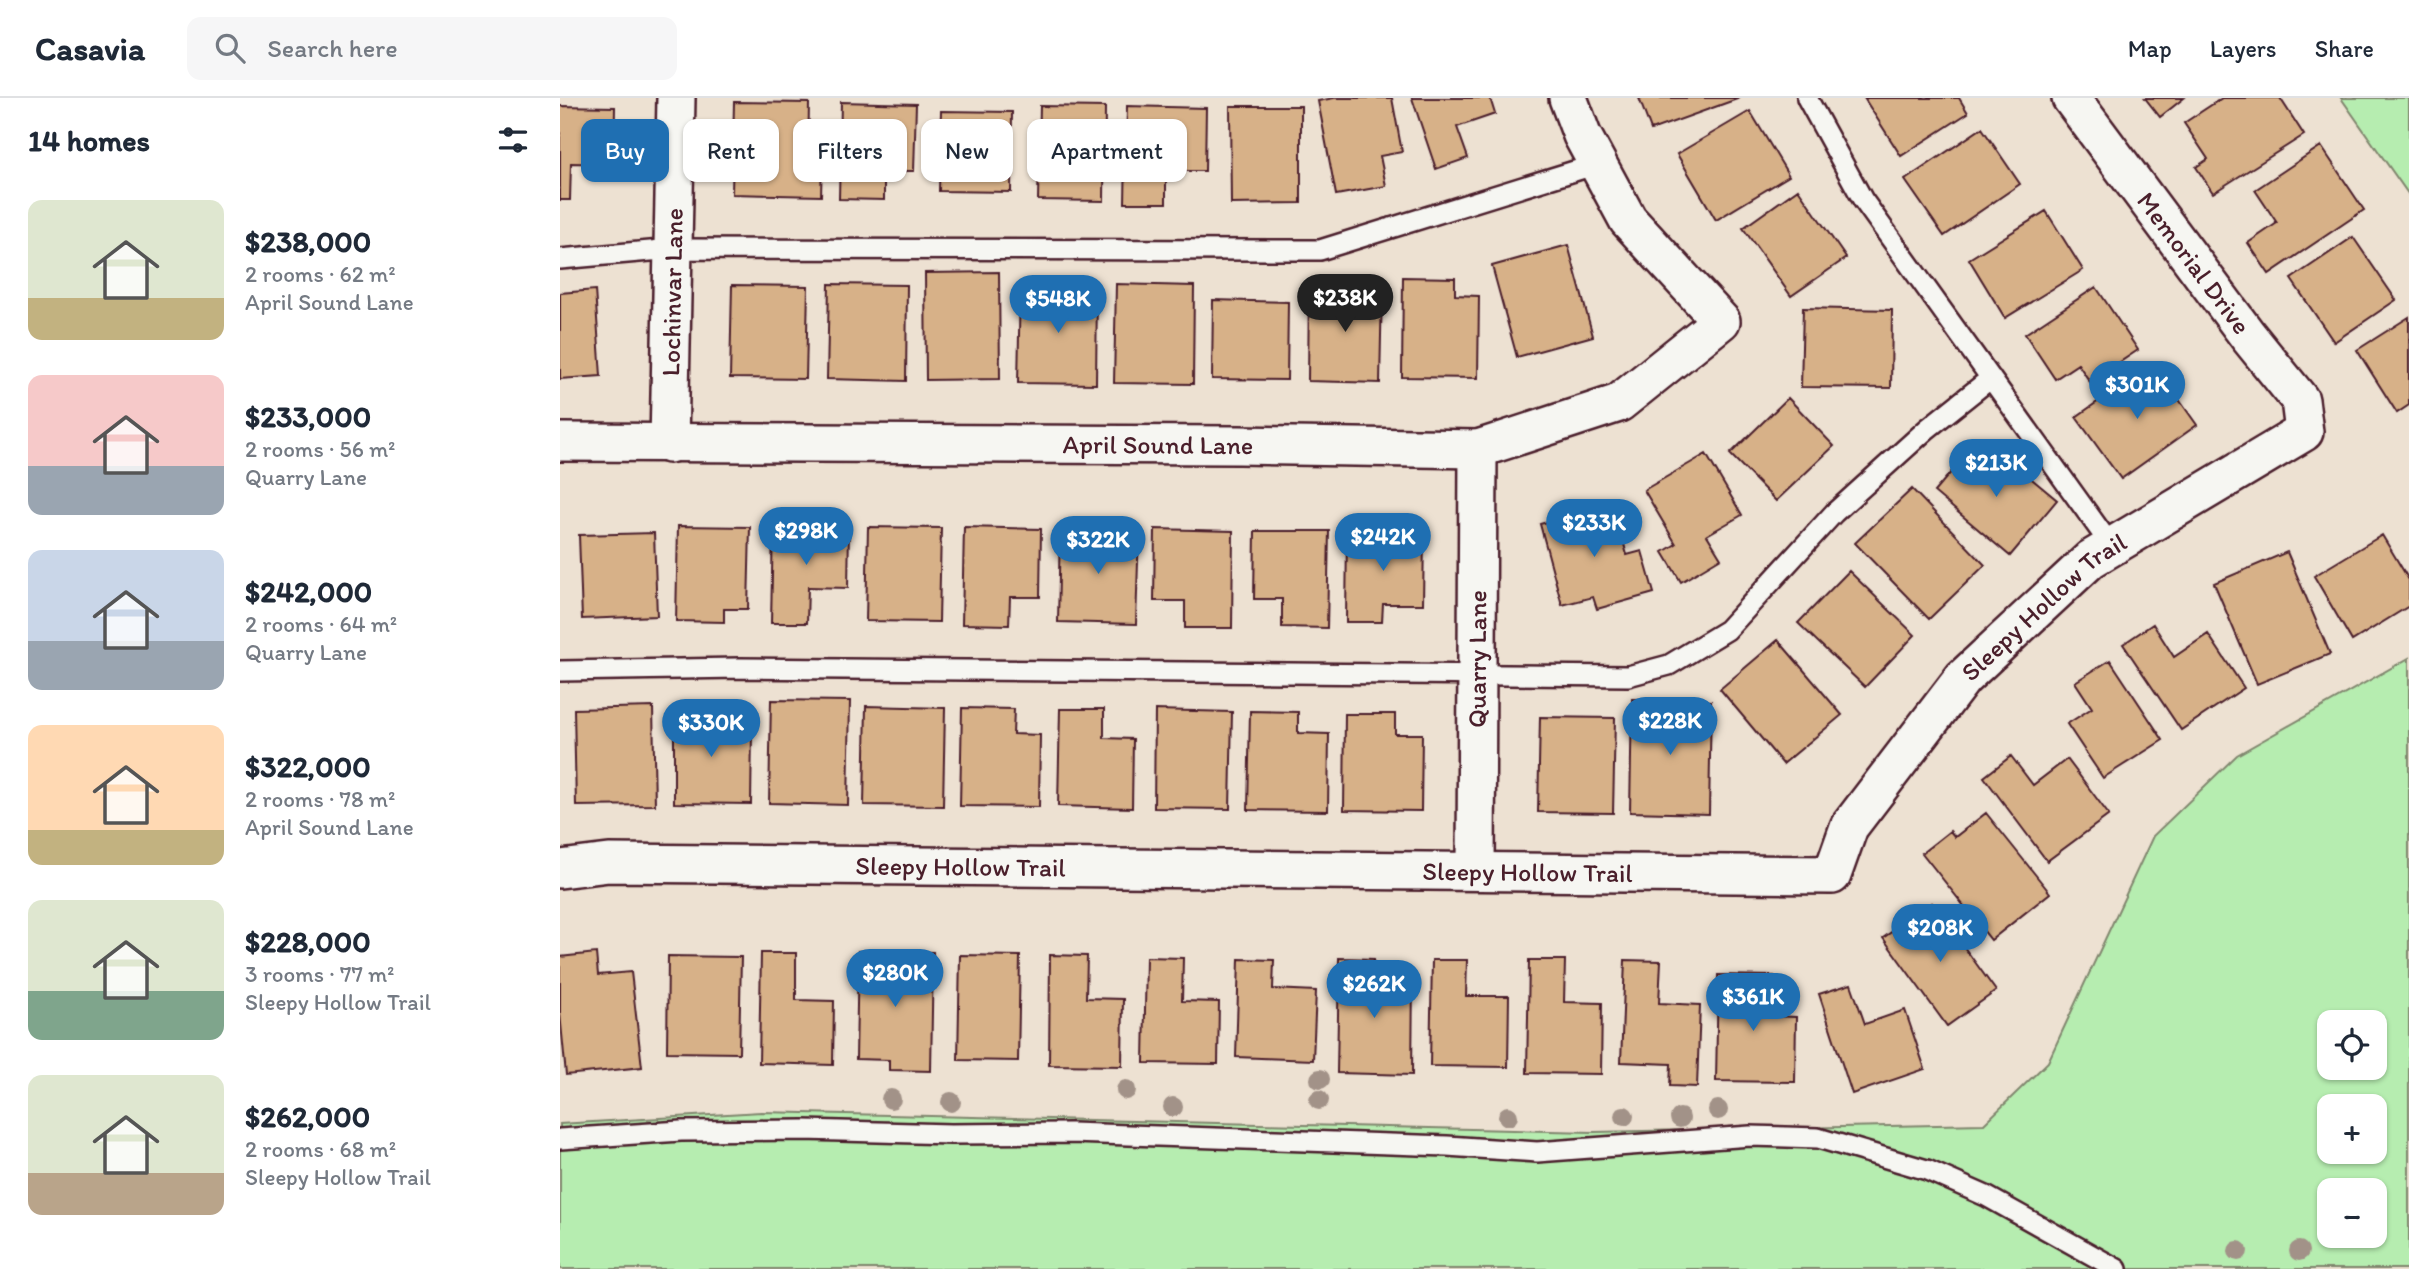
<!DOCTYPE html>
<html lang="en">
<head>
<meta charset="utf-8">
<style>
  body { margin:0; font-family:Itim,sans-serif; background:#f6f6f7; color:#1f2937; height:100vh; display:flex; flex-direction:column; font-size:26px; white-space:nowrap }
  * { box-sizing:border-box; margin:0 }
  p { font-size:23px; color:#747a83 }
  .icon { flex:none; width:38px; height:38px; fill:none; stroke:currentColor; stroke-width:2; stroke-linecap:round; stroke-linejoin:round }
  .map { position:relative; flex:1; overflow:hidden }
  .side { display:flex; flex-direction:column; background:#fff; width:560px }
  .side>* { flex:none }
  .banner { position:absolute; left:21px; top:21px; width:665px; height:63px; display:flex; gap:14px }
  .tools { position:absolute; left:1757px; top:912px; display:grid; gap:14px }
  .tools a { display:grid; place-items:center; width:70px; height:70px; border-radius:14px; background:#fff; box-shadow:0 2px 5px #0004; font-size:35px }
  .price { position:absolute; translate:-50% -60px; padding:0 16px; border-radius:24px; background:#1f6fb2; color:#fff; font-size:23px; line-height:46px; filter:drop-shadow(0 2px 4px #0008) }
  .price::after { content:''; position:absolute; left:50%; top:42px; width:21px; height:16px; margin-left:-10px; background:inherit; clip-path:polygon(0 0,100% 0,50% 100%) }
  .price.active { background:#222; color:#fff }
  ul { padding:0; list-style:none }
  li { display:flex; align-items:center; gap:21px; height:175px; padding:0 28px }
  li span { display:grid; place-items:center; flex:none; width:196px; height:140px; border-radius:14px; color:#555 }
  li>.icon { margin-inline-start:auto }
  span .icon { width:84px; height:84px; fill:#fffc; stroke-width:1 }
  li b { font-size:30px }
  h2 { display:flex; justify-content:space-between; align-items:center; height:84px; padding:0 28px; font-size:30px }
  .chip { padding:0 24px; border-radius:14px; background:#fff; box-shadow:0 2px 5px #0004; font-size:24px; line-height:63px }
  .chip.active { background:#1f6fb2; color:#fff }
  header { display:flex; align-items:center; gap:42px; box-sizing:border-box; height:98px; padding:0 35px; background:#fff; border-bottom:2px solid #e0e1e3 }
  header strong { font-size:33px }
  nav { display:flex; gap:38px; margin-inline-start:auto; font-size:24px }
  .search { width:490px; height:63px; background:#f6f6f7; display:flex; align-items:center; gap:18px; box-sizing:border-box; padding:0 24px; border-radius:14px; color:#747a83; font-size:26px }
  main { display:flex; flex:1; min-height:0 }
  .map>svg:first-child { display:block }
  .green { fill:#b6edb0; stroke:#80866e; stroke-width:2; fill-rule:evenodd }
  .building { fill:#d7b188; stroke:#4a1f2b; stroke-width:2 }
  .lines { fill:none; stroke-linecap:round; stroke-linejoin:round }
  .service-casing { stroke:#4a1f2b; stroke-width:24 }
  .minor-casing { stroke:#4a1f2b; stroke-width:42 }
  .service { stroke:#f6f6f2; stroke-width:19 }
  .minor { stroke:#f6f6f2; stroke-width:37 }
  .tree { fill:#a29288 }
  .labels { text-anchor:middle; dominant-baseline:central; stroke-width:5; stroke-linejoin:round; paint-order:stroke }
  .street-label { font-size:26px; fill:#4a1f2b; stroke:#f6f6f2 }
</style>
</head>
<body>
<header>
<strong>Casavia</strong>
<div class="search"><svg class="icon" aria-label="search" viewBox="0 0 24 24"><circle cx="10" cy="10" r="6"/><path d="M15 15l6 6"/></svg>Search here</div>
<nav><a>Map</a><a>Layers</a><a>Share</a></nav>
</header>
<main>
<section class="side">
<h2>14 homes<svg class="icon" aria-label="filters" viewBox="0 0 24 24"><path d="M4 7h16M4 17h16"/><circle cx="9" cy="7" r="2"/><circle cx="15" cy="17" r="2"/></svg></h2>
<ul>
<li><span style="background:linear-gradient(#dfe7d0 70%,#c2b280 0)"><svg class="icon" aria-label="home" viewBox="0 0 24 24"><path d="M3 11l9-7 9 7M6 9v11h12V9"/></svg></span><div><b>$238,000</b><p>2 rooms · 62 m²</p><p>April Sound Lane</p></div></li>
<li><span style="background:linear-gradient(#f6c9c9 65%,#9aa5b1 0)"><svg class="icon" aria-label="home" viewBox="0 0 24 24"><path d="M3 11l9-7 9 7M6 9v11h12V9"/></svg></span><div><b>$233,000</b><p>2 rooms · 56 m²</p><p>Quarry Lane</p></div></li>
<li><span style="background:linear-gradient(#c9d6e8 65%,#9aa5b1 0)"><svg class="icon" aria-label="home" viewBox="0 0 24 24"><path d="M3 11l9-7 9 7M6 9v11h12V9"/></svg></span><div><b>$242,000</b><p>2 rooms · 64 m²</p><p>Quarry Lane</p></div></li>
<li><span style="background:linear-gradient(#ffd9b3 75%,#c2b280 0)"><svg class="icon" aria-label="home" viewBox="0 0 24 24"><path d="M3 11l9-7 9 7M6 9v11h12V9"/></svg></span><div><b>$322,000</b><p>2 rooms · 78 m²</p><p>April Sound Lane</p></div></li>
<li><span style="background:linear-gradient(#dfe7d0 65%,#7fa58c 0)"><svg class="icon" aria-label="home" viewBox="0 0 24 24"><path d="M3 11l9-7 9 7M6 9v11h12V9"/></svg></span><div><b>$228,000</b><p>3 rooms · 77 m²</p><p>Sleepy Hollow Trail</p></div></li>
<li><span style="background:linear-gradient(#dfe7d0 70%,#b9a48a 0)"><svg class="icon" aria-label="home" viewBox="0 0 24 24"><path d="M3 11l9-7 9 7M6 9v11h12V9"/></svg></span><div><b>$262,000</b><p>2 rooms · 68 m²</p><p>Sleepy Hollow Trail</p></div></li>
</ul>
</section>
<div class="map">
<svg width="1849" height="1171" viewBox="0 0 1849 1171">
  <rect width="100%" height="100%" fill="#ede1d2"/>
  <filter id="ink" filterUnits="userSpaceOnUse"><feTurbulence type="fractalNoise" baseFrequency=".0143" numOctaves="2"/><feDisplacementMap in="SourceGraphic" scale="14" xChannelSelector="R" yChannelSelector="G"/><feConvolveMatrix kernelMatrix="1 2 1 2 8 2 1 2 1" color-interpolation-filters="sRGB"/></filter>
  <g filter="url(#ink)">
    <path class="green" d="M1781,0h68v97z
      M1849,560v611h-1849v-145l201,-12 833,20 390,-8 64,-62 105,-226 84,-81zM1769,924h46v46h-46zM1769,1008h46v46h-46zM1769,1092h46v46h-46z"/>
    <path class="building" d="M774,0h58l10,54 -22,4 6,30 -50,9 -18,-94z
      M852,0h78l5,16 -38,13 11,31 -32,11z
      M1079,0h101l-89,32z
      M1304,0h95l9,15 -67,43z
      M1585,0h39l-24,19z
      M1662,0h58l24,37 -91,58 -17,-26 12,-8 -24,-36z
      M174,4l75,1 -1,56h14l-1,37 -89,-2z
      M281,4l75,2 -2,67h-30v29l-45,-1z
      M0,8l55,1 -1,57 -43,-1 -1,37h-10z
      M480,8l65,1 -1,94 -66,-1z
      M567,8l79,2 -1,63h-39v32h-41z
      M670,8h71v97l-70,1z
      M381,13l71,1 -1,80 -72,-1z
      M1190,13l39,65 -73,44 -39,-66z
      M1422,30l38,56 -76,52 -39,-56z
      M1761,48l43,64 -95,64 -21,-31 29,-20 -22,-33z
      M1238,91l48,69 -55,38 -48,-68z
      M1486,113l37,59 -78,48 -36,-59z
      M1793,139l43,63 -62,42 -43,-63z
      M1008,147l25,91 -76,21 -25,-91z
      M439,174l1,107 -74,1 -1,-107z
      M843,179l52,1v17l24,1 -1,82 -76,-1z
      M269,186l78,1 -1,96 -79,-2z
      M556,186l78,2 -1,98 -79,-1z
      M172,187l76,1 -2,93 -76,-1z
      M460,188l77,2 -1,96 -78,-1z
      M749,188l73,2 -2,95 -72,-2z
      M1536,189l42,63 -48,32 -12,-18 -23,15 -30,-45z
      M35,192l6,86 -41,3v-86z
      M653,202l75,2 -1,78 -75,-1z
      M1243,210l89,2 -1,78 -90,-1z
      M1849,219v88l-12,8 -40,-63z
      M1593,265l44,62 -76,54 -45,-62z
      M1228,300l46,48 -58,55 -46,-47z
      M1411,351l21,18 11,-12 54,45 -47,56 -76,-64z
      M1146,356l36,61 -35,20 14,23 -40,24 -18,-30 13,-8 -32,-54z
      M1352,391l73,76 -56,54 -74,-76z
      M1053,406l14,51 15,-4 12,42 -57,16 -4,-12 -31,8 -22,-81z
      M213,427l76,2 -1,61 -40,-1 -1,36h-36z
      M118,428l72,1 -2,82h-24v13l-48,-1z
      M308,429l73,1 -2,94 -73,-1z
      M404,429l77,2 -1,68h-30l-1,28 -47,-1z
      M500,430l79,2 -3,94 -78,-2z
      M595,431l78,2 -1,97h-47v-27h-31z
      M695,433h74l-2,97 -45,-1v-28h-28z
      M787,434l77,2 -1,70h-40l-1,18h-36z
      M94,435l3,83 -75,3 -3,-84z
      M1822,437l27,45v26l-57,35 -38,-65z
      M1727,454l43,102 -73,30 -43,-101z
      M1289,473l66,64 -50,52 -67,-64z
      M1593,526l21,33 34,-23 36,54 -63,42 -58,-86z
      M1218,542l64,75 -59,49 -63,-75z
      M1550,562l53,80 -60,38 -36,-54 25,-16 -17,-26z
      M1072,601l79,2 -2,113 -79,-2z
      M211,602l79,1 -2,104 -79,-2z
      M306,608l79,2 -2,98 -79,-1z
      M93,609l2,98 -79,1 -2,-97z
      M114,609h50v23h28l-1,74 -77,-1z
      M402,610l52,1 -1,25 27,1 -1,72 -79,-1z
      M500,611h44v29l29,1 -1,69 -74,-2z
      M595,612l77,2 -2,97 -76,-1z
      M690,613l48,1v21l31,1 -1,77 -80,-1z
      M785,616h50v20h27l-1,77 -77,-1z
      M980,619l75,1 -2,95 -75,-1z
      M1451,658l22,29 34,-26 42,56 -62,46 -63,-84z
      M1426,715l64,80 -59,47 -69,-87 28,-22 5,6z
      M1372,805l64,88 -49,35 -64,-88z
      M298,853l75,1 -2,119 -42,-1v-10l-33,-1z
      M36,855l2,22 33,-3 11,95 -76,8 -6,-62v-56z
      M201,855h35v47l38,1 -1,64 -74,-2z
      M400,857l60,1 -2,105 -60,-1z
      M490,857l37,1 -1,42 37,1 -1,67 -73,-1z
      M108,858l73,1 -2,96 -72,-1z
      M586,859l37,1 -1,43 37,1 -1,62 -74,-1z
      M779,860l35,1v15l39,1 -1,100 -75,-2z
      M679,861l35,1 -1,29 43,2 -3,69 -77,-3z
      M872,862h35l-1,36h43l-1,71 -78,-1z
      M969,862h36l-1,42 38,1 -1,71 -74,-1z
      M1065,862l36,1 -2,42 41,2 -3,82 -27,-1 1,-22 -50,-2z
      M1158,877l56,1 -1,40 23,1 -1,65 -79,-1z
      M1291,886l14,40 40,-14 20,59 -73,25 -33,-100z"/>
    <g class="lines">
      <defs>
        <path id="service" d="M1247,0l56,102 249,347
          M0,161l113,-10 647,1 277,-86
          M0,573l179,-3 889,8 41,-11 58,-35 107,-117 93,-84 64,-51
          M0,1041l121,-8 123,-1 147,4 120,-1 376,13 90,6 213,-16 68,2 109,32 59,26 131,73"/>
        <g id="minor">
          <path id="s1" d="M0,344l679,3 239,4 141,-46 102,-82 -93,-101 -46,-85 -14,-37"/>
          <path id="s2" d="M109,346l7,-346"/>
          <path id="s3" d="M0,771l49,-6 1223,12 17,-48 114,-149 128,-119 213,-127 -4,-32 -52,-64 -177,-238"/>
          <path id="s4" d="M916,773l2,-422"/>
        </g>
      </defs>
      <use href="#service" class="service-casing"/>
      <use href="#minor" class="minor-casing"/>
      <use href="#service" class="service"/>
      <use href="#minor" class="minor"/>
    </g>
    <g class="tree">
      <circle cx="760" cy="981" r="10"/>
      <circle cx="566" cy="992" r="10"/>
      <circle cx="331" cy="1001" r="10"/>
      <circle cx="759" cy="1002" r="10"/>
      <circle cx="391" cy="1004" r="10"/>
      <circle cx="613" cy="1009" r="10"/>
      <circle cx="1158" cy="1012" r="10"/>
      <circle cx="948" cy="1018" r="10"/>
      <circle cx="1064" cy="1018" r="10"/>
      <circle cx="1120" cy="1020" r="10"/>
      <circle cx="1678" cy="1153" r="10"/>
      <circle cx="1739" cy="1153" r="10"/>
    </g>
  </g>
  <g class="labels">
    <g class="street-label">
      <text transform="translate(1634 165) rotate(53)">Memorial Drive</text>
      <text stroke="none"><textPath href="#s2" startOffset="152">Lochinvar Lane</textPath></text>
      <text stroke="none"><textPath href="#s1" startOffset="598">April Sound Lane</textPath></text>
      <text stroke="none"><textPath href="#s3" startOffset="1619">Sleepy Hollow Trail</textPath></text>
      <text stroke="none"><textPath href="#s4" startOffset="212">Quarry Lane</textPath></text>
      <text stroke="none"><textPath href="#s3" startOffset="401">Sleepy Hollow Trail</textPath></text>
      <text stroke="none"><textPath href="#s3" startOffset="968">Sleepy Hollow Trail</textPath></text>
    </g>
  </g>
</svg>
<div class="tools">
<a><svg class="icon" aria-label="locate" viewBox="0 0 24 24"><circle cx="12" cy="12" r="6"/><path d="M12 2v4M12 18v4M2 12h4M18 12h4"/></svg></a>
<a>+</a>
<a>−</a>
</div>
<b class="price active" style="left:785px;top:236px">$238K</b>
<b class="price" style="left:498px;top:237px">$548K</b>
<b class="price" style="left:1577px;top:323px">$301K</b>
<b class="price" style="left:1436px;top:401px">$213K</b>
<b class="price" style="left:1034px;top:461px">$233K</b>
<b class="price" style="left:246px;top:469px">$298K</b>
<b class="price" style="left:823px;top:475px">$242K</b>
<b class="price" style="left:538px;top:478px">$322K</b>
<b class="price" style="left:1110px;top:659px">$228K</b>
<b class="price" style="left:151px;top:661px">$330K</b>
<b class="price" style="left:1380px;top:866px">$208K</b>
<b class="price" style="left:335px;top:911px">$280K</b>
<b class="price" style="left:814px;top:922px">$262K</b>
<b class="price" style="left:1193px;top:935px">$361K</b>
<div class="banner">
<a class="chip active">Buy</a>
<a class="chip">Rent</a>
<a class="chip">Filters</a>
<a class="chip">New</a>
<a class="chip">Apartment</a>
</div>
</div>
</main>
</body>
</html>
